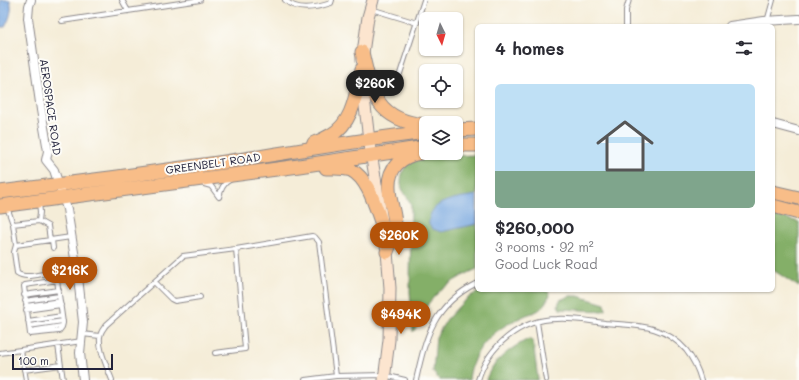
<!DOCTYPE html>
<html lang="en">
<head>
<meta charset="utf-8">
<style>
  body { margin:0; font-family:Mali,sans-serif; background:#f7f7f7; color:#2b2b33; height:100vh; display:flex; flex-direction:column; font-size:15px; white-space:nowrap }
  * { box-sizing:border-box; margin:0 }
  p { font-size:13px; color:#7c7c81 }
  .icon { flex:none; width:22px; height:22px; fill:none; stroke:currentColor; stroke-width:2; stroke-linecap:round; stroke-linejoin:round }
  .map { position:relative; flex:1; overflow:hidden }
  .sheet { position:absolute; left:475px; top:24px; width:300px; height:268px; display:flex; flex-direction:column; background:#fff; border-radius:6px; box-shadow:0 1px 3px #0004 }
  .sheet>* { flex:none }
  .needle { width:26px; rotate:175deg }
  .tools { position:absolute; left:419px; top:12px; display:grid; gap:8px }
  .tools a { display:grid; place-items:center; width:44px; height:44px; border-radius:6px; background:#fff; box-shadow:0 1px 3px #0004; font-size:20px }
  .scale { position:absolute; left:12px; bottom:10px; width:101px; box-sizing:border-box; padding-left:4px; border:2px solid #22223b; border-top:0; font-size:11px; line-height:14px; white-space:nowrap; color:#22223b; -webkit-text-stroke:3px #fdfcf7; paint-order:stroke }
  .price { position:absolute; translate:-50% -34px; padding:0 9px; border-radius:14px; background:#b45309; color:#fff; font-size:13px; line-height:26px; filter:drop-shadow(0 1px 2px #0008) }
  .price::after { content:''; position:absolute; left:50%; top:24px; width:12px; height:9px; margin-left:-6px; background:inherit; clip-path:polygon(0 0,100% 0,50% 100%) }
  .price.selected { background:#222; color:#fff }
  ul { padding:0; list-style:none }
  li { display:grid; align-content:center; gap:8px; height:212px; padding:0 20px }
  li span { display:grid; place-items:center; height:124px; border-radius:6px; color:#555 }
  li>.icon { margin-inline-start:auto }
  span .icon { width:72px; height:72px; fill:#fffc; stroke-width:1 }
  li b { font-size:17px }
  h2 { display:flex; justify-content:space-between; align-items:center; height:48px; padding:0 20px; font-size:17px }
  .map>svg:first-child { display:block }
  .forest { fill:#84af67; stroke:#536851 }
  .water { fill:#74a5df; stroke:#4b648d }
  .lines { fill:none; stroke-linecap:round; stroke-linejoin:round }
  .service-casing { stroke:#8c888a; stroke-width:6 }
  .minor-casing { stroke:#8c888a; stroke-width:10 }
  .secondary-casing { stroke:#8c888a; stroke-width:13 }
  .primary-casing { stroke:#8c888a; stroke-width:15 }
  .service { stroke:#fff; stroke-width:4 }
  .minor { stroke:#fff; stroke-width:8 }
  .secondary { stroke:#fce5cf; stroke-width:11 }
  .primary { stroke:#f8bd88; stroke-width:13 }
  .labels { text-anchor:middle; dominant-baseline:central; stroke-width:4; stroke-linejoin:round; paint-order:stroke }
  .street-label { font-size:11px; fill:#22223b; stroke:#fdfcf7 }
</style>
</head>
<body>
<div class="map">
<svg width="799" height="380" viewBox="0 0 799 380">
  <rect width="100%" height="100%" fill="#fdfcf7"/>
  <filter id="ink" filterUnits="userSpaceOnUse"><feTurbulence type="fractalNoise" baseFrequency=".025" numOctaves="2"/><feDisplacementMap in="SourceGraphic" scale="8" xChannelSelector="R" yChannelSelector="G"/><feConvolveMatrix kernelMatrix="1 2 1 2 8 2 1 2 1" color-interpolation-filters="sRGB"/></filter>
  <filter id="wash" filterUnits="userSpaceOnUse"><feTurbulence type="fractalNoise" baseFrequency=".012" numOctaves="4" result="noise"/><feDisplacementMap in="SourceGraphic" scale="16" xChannelSelector="R" yChannelSelector="G"/><feGaussianBlur stdDeviation="0.9" result="paint"/><feColorMatrix in="noise" values="0 0 0 0 0 0 0 0 0 0 0 0 0 0 0 0 0 1.4 0 .05"/><feComposite in="paint" operator="in"/></filter>
  <g filter="url(#wash)">
    <rect width="100%" height="100%" fill="#f5edd8"/>
    <path class="forest" d="M477,155v40l-33,7 12,26 21,-4v45c-21,9 -41,21 -53,41 -4,7 -5,16 -11,22l-3,-40 1,-86c-2,-9 -9,-13 -10,-22 -1,-28 25,-27 45,-28 10,0 21,-1 31,-1z
      M773,215l26,7v65l-26,-17z
      M484,290h58l7,2 1,3c-3,4 -6,12 -11,15 -4,3 -12,4 -17,7 -28,12 -50,31 -53,63h-29l-7,-8 3,-35 11,-18 14,-15 11,-9z
      M570,296h8l27,8 1,6 -4,1 -42,-2 -2,-4 2,-5z
      M529,339l4,2 5,39h-52c5,-18 27,-34 43,-41z"/>
    <path class="water" d="M0,0h10c3,9 0,18 -5,27h-5z
      M477,195v29l-36,8 -8,-3 -4,-4c-2,-26 30,-27 48,-30z"/>
  </g>
  <g filter="url(#ink)">
    <g class="lines">
      <defs>
        <path id="service" d="M122,0l6,11
          M285,0c12,12 31,8 46,3l1,-3
          M371,9l46,14
          M62,21l138,-21
          M765,21l3,-3 5,-18
          M626,26v-16l3,-10
          M395,89l29,-89
          M204,184l7,2 8,11
          M219,197c2,-7 4,-14 11,-17
          M7,207l6,17 3,21 55,-8
          M39,221l9,5 2,14
          M13,224l26,-3 1,-9 -1,-9
          M52,240l1,8
          M16,245l-2,7 3,21c9,7 27,0 38,-2v-10
          M57,280l6,43 -1,4 -3,4 -29,3 -6,-48 1,-1 53,-8
          M154,282l17,17 4,2 25,-4
          M24,295l35,-5
          M25,301l34,-5
          M26,306l34,-5
          M26,310l35,-5
          M28,321l34,-5
          M537,322l9,58
          M29,326l34,-5
          M30,331l32,-5
          M82,334l18,2
          M58,345l5,35
          M21,350l5,30
          M0,353l82,-12
          M215,353l30,-4 -9,-100
          M24,370l37,-5
          M112,380c-4,-11 -16,-35 -11,-47 1,-3 3,-5 5,-8l77,-69 53,-7 76,-13 3,1 4,5 17,134
          M305,380l31,-4 48,-1 21,5
          M416,380c10,-44 17,-75 61,-97
          M478,380c10,-34 43,-61 79,-61 16,-1 32,2 48,4 33,3 58,1 81,27 7,9 12,19 15,30"/>
        <path id="minor" d="M31,0l-2,6 -1,12 13,92 7,41 -2,9 8,10 13,39 11,68 5,45 -3,31 3,27
          M730,26l34,-5 35,-2
          M773,124l26,7"/>
        <path id="secondary" d="M362,60l6,-43 5,-17
          M362,81l7,59 18,112 3,36 -1,52 -5,40"/>
        <path id="primary" d="M362,52c9,41 15,69 64,73
          M456,130l21,-1
          M314,143c6,-2 12,-5 17,-8 23,-13 25,-43 31,-66
          M456,145h21
          M326,168c8,0 17,-1 25,2 18,9 25,39 32,57
          M0,192c75,-9 150,-19 225,-30 67,-10 134,-22 201,-30
          M773,192l26,6
          M0,206l299,-40 127,-19
          M773,206l26,7
          M387,252c3,-9 8,-18 8,-27 0,-12 -6,-25 -6,-37 -1,-20 12,-32 31,-35"/>
      </defs>
      <use href="#service" class="service-casing"/>
      <use href="#minor" class="minor-casing"/>
      <use href="#secondary" class="secondary-casing"/>
      <use href="#primary" class="primary-casing"/>
      <use href="#service" class="service"/>
      <use href="#minor" class="minor"/>
      <use href="#secondary" class="secondary"/>
      <use href="#primary" class="primary"/>
    </g>
  </g>
  <g class="labels">
    <g class="street-label">
      <text transform="translate(51 107) rotate(82)">AEROSPACE ROAD</text>
      <text transform="translate(213 163) rotate(-8)">GREENBELT ROAD</text>
    </g>
  </g>
</svg>
<div class="tools">
<a><svg class="needle" viewBox="-14 -14 28 28"><path d="M0-13l5 13h-10z" fill="#e53935"/><path d="M0 13l5-13h-10z" fill="#7c7c81"/></svg></a>
<a><svg class="icon" aria-label="locate" viewBox="0 0 24 24"><circle cx="12" cy="12" r="6"/><path d="M12 2v4M12 18v4M2 12h4M18 12h4"/></svg></a>
<a><svg class="icon" aria-label="layers" viewBox="0 0 24 24"><path d="M12 4l9 5-9 5-9-5zM3 14l9 5 9-5"/></svg></a>
</div>
<div class="scale">100 m</div>
<b class="price selected" style="left:375px;top:104px">$260K</b>
<b class="price" style="left:399px;top:256px">$260K</b>
<b class="price" style="left:70px;top:291px">$216K</b>
<b class="price" style="left:401px;top:335px">$494K</b>
<section class="sheet">
<h2>4 homes<svg class="icon" aria-label="filters" viewBox="0 0 24 24"><path d="M4 7h16M4 17h16"/><circle cx="9" cy="7" r="2"/><circle cx="15" cy="17" r="2"/></svg></h2>
<ul>
<li><span style="background:linear-gradient(#bfe0f5 70%,#7fa58c 0)"><svg class="icon" aria-label="home" viewBox="0 0 24 24"><path d="M3 11l9-7 9 7M6 9v11h12V9"/></svg></span><div><b>$260,000</b><p>3 rooms · 92 m²</p><p>Good Luck Road</p></div></li>
</ul>
</section>
</div>
</body>
</html>
